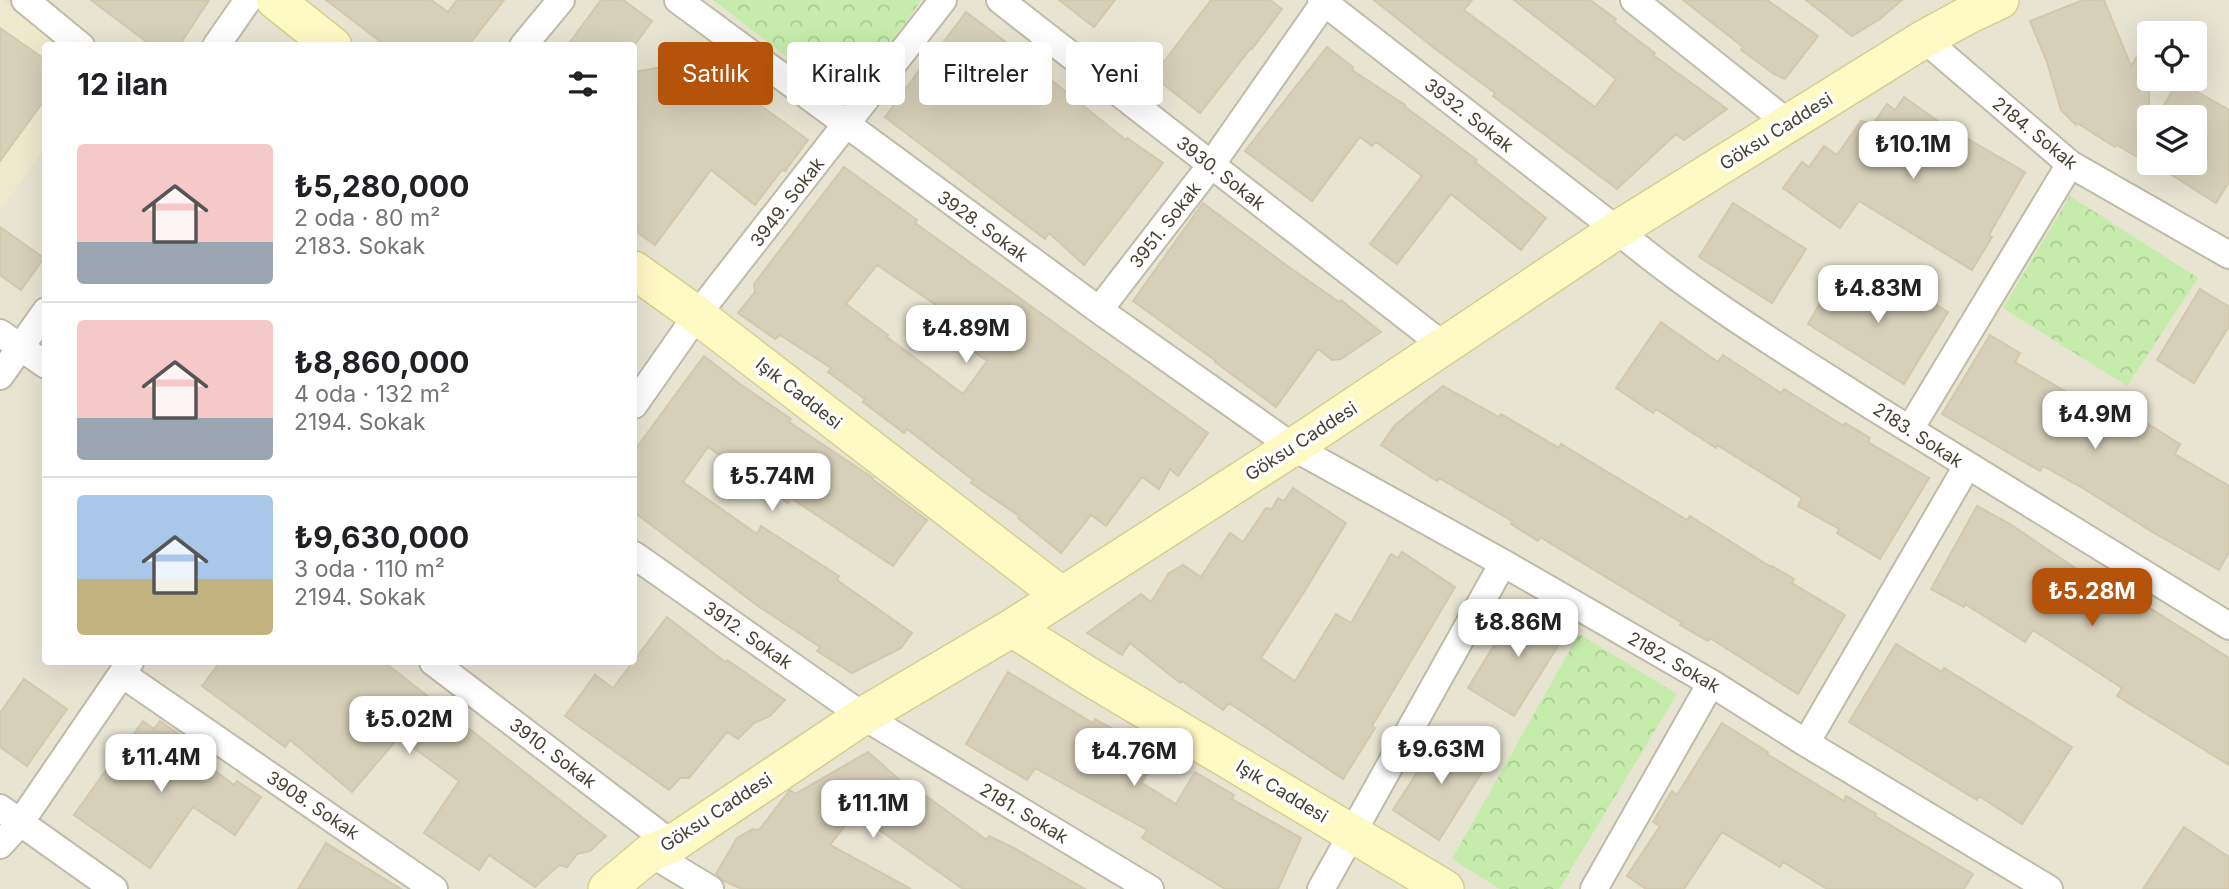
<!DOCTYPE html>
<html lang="tr">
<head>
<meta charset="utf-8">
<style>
  body { margin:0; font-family:Inter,sans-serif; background:#f6f6f6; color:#202124; height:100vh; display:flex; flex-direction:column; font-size:26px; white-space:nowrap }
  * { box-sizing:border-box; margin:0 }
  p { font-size:23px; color:#757577 }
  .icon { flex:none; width:38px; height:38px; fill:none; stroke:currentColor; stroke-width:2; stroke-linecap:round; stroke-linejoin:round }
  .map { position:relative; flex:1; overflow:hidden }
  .side { position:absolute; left:42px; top:42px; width:595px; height:623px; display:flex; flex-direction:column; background:#fff; border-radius:7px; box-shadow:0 7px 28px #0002 }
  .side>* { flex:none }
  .top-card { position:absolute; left:658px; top:42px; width:665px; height:63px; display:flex; gap:14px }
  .fabs { position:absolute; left:2137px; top:21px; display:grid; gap:14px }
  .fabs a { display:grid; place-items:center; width:70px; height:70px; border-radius:7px; background:#fff; box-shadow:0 7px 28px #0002; font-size:35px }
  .price { position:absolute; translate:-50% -60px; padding:0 16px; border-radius:14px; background:#fff; color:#222; font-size:23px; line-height:46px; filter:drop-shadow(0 2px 4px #0008) }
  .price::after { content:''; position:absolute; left:50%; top:42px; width:21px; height:16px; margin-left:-10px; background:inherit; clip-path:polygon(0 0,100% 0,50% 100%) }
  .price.active { background:#b45309; color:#fff }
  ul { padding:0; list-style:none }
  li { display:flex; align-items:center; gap:21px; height:175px; padding:0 35px }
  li+li { border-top:2px solid #e0e0e0 }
  li span { display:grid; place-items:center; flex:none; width:196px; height:140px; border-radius:7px; color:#555 }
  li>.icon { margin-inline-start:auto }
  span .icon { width:84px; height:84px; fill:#fffc; stroke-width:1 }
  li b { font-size:30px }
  h2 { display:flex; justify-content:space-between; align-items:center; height:84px; padding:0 35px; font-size:30px }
  .chip { padding:0 24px; border-radius:7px; background:#fff; box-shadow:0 7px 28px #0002; font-size:24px; line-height:63px }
  .chip.active { background:#b45309; color:#fff }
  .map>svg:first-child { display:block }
  .residential { fill:#e8e4d2; fill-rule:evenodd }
  .education { fill:#eee9cd }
  .park { fill:url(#park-crowns) }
  .building { fill:#d6cfb9; stroke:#d2c8ac; stroke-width:2; fill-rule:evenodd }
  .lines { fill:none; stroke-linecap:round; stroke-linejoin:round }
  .street-casing { stroke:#c0bba7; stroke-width:30 }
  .secondary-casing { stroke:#d7ce91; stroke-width:40 }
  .street { stroke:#fff; stroke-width:26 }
  .secondary { stroke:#fff9c4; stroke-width:37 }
  .labels { text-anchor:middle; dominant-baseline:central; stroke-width:7; stroke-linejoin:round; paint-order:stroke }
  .street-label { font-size:18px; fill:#474234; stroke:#fff }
</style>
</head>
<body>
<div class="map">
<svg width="2229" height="889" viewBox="0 0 2229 889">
  <defs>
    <pattern id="park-crowns" width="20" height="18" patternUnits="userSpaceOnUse" patternTransform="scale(1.75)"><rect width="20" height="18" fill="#c5ecaa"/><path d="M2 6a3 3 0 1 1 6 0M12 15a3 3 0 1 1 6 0" fill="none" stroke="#abcc93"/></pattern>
  </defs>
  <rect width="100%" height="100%" fill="#f4f1e5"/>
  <path class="residential" d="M0,0h2229v889h-2229zM2149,33h45v46h-45zM46,46h588v616h-588zM2149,117h45v46h-45z"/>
  <path class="education" d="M0,0h3l59,45 -16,1 -1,101 -45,64z"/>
  <path class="park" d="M713,0h208l-72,104z
    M2070,196l128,82 -71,108 -124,-78z
    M1579,634l98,60 -118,195h-59l-48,-30z"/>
  <path class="building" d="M91,0h118l-30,46h-27z
    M326,0h105l17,12 9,-12h47l-36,46h-82z
    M601,0h22l29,21 -18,25h-67z
    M1059,0h56l-21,27z
    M1211,0h59l12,9 -30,40 -1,-1 -51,65 -47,-37z
    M1374,0h98l-8,10 131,97 21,-28 -102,-79h76l26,19 -2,3 41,31 -2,2 74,54 -43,31 -8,-6 -59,55 -124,-93 2,-3 -61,-45z
    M1683,0h84l51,36 -33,43 -11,-5 -33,-24 2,-3z
    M1806,0h96l-22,19 -28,17z
    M2083,0h21l27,66 18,-29v127l-32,-19 -2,2 -38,-24 -1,2 -15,-15 -14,-48 -17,-41z
    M966,12l70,53 -1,2 91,73 1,-2 36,25 -79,102 -35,-32 -4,6 -160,-122 44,-60 2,2z
    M0,28l46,32v38l-46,63z
    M1327,47l26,20 -1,3 53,35 -1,1 73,54 -2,2 71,56 -25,32 -70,-56 -54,70 -27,-20 52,-68 -46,-34 -4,4 -12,-9 -48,64 -67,-50z
    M682,53l64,48 3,-4 59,43 -23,31 -3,-1 -27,35 -44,-35 -56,75 -21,-15v-158l39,-7z
    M2178,81l51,29v72l-13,21 -63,-40h41v-46h-37z
    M1904,97l38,27 83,48 -36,63 3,2 -20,33 -113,-69 -19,27 -57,-40 19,-26 7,5 15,-21 13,9 24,-34 12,3 14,-20 8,6z
    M844,167l73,53 -2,3 293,210 -30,43 -8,-7 -11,20 -17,-12 -36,49 -15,-11 -30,38 -43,-35 1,-2 -48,-33 2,-3 -66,-51 -3,4 -41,-31 2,-3 -37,-27 3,-4 -51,-33 -5,4 -37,-26 17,-21 -1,-8 19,-25zM877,265l59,40 -10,14 61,42 -24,33 -76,-57 1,-2 -42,-31z
    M1203,203l83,62 53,37 2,-2 40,32 -40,27 -9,1 -14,-11 -42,58 -61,-45 1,-1 -83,-60z
    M1733,203l73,46 -34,54 -73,-46z
    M0,227l44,31 -23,32 -21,-15z
    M1840,270l59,37 11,-18 38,23 -44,72 -96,-60z
    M2200,289l29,18v19l-35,57 -37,-23z
    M1661,322l57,40 5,-7 58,38 3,-4 60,37 1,-3 25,15 -2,4 61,36 -49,81 -43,-26 2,-4 -41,-23 4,-8 -85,-53 -1,3 -60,-39 -3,4 -37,-25z
    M1990,335l30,18 -5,9 82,48 8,-13 75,47 -5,10 54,32v66l-10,18 -70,-40 -63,-40 -43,-24 -3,5 -98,-57z
    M704,356l36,28 51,35 -2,3 84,56 -1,1 55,41 -34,46 -102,-68 -3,5 -80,-56 -25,35 74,52 4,-8 78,50 -2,4 75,53 -11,15 -49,25 -35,-22 3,-4 -62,-41 -124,-94v-61z
    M1443,386l56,31 2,-3 58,34 2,-4 126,76 3,-4 81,51 1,-1 22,13 -2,4 53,32 -47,79 -88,-56 -2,3 -28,-16 2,-2 -73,-44 -69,-42 -2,4 -27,-17 1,-3 -73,-43 -2,3 -56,-36 14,-20z
    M1293,488l53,35 -40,66 -45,69 34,23 41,-67 15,9 40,-69 7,4 4,-6 53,35 -83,139 3,2 -32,51 -114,-76 -6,7 -41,-29 -2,2 -50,-40 -8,12 -35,-22 54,-39 10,8 18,-29 14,-8 18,12 29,-44 13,9 23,-34 6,1 6,-11 6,3z
    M1977,506l33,18 80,54 4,-5 135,85v107l-112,-69 5,-8 -89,-58 -8,12 -60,-38 -1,3 -33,-18z
    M1521,601l47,29 -54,86 -46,-28z
    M667,617l58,45 2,-2 58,40 -15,16 -16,7 -16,16 -11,-7 -38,46h-9l-11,12 -104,-74 30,-41 18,13z
    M1896,644l46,28 2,-4 128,79 -50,77 -43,-28 -2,4 -128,-78z
    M220,662h164l222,174 -16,15 -13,3 -10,13 -8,-2 -24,22 -46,-32 -10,15 -55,-37 35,-52 -60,-44 -47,55 -62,-52 -5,7 -83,-61z
    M1008,672l85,51 2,-4 63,34 -16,30 34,21 19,-32 39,23 -2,4 69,39 -23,51h-53l-83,-51 5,-8 -112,-62 -8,12 -61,-36z
    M24,679l43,30 -40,57 -27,-19v-34z
    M143,721l11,8 6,-8 48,34 -5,7 31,23 3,-4 24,16 -26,38 -42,-28 -43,61 -76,-53 32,-45 2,1z
    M1722,723l46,29 -1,2 77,47 2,-5 30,18 -1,2 98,58 -9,15h-137l-44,-27 -3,5 -58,-35 -38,57h-38l-19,-13 33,-50 -7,-4 19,-31 5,4z
    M1443,732l46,29 -50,79 -46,-30z
    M868,752l44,39 3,-3 72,52 2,-4 25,12 71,41h-122l-108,-76 -25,32 81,44h-169l-20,-9 -6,-6 21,-36 16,-9 6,1 31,-40 5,4z
    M2184,827l45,30v32h-86z
    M326,843l75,46h-103z"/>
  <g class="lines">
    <defs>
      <path id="street" d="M25,0l56,46
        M678,0l421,310 194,137 210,116 208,120 95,60 243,146
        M1000,0l444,346
        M1321,0l296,230c81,68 169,121 258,178 118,73 236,146 354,218
        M1634,0l154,123
        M1924,39l146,125 159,91
        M216,46l32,-46
        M523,46l38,-46
        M1099,310l112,-145 115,-165
        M0,333l46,32
        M0,376l46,-65
        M634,405l63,-90 246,-315
        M1910,429l160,-265
        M634,555l229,161 287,173
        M433,662l239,182
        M122,674l312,215
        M1806,743l161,-277
        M0,808l114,81
        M0,845l20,-22 110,-161
        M650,853l60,36
        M1321,889l182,-326
        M1594,889l117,-206"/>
      <path id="secondary" d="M275,0l58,46
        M634,270l63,45 365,281
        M1012,628l78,49 355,212
        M607,889l43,-36 22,-9 191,-128 149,-88 281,-181 324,-217 307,-191 44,-24 32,-15"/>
    </defs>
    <use href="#street" class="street-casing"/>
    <use href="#secondary" class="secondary-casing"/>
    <use href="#street" class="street"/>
    <use href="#secondary" class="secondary"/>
  </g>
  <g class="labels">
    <g class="street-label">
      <text transform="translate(1469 115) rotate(38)">3932. Sokak</text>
      <text transform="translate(1776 131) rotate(-32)">Göksu Caddesi</text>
      <text transform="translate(2035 133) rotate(39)">2184. Sokak</text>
      <text transform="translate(1221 173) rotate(38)">3930. Sokak</text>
      <text transform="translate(787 202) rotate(-52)">3949. Sokak</text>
      <text transform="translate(1165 225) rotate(-52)">3951. Sokak</text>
      <text transform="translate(983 226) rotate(36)">3928. Sokak</text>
      <text transform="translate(799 393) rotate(38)">Işık Caddesi</text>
      <text transform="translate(1918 435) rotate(33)">2183. Sokak</text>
      <text transform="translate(1301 441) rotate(-33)">Göksu Caddesi</text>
      <text transform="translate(748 635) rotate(35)">3912. Sokak</text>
      <text transform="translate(1674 662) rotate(30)">2182. Sokak</text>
      <text transform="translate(553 753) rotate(37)">3910. Sokak</text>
      <text transform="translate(1282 791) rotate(31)">Işık Caddesi</text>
      <text transform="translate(313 805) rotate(34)">3908. Sokak</text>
      <text transform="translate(716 812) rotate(-33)">Göksu Caddesi</text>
      <text transform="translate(1024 813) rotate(31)">2181. Sokak</text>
    </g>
  </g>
</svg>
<div class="fabs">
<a><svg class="icon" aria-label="locate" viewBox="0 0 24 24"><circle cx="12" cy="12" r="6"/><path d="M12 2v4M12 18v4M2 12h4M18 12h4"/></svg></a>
<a><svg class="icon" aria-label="layers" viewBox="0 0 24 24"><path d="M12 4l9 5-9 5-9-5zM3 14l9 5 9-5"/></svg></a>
</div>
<b class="price" style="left:1913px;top:181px">₺10.1M</b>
<b class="price" style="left:1878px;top:325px">₺4.83M</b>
<b class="price" style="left:966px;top:365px">₺4.89M</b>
<b class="price" style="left:2095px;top:451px">₺4.9M</b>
<b class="price" style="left:772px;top:513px">₺5.74M</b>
<b class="price active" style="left:2092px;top:628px">₺5.28M</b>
<b class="price" style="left:1518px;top:659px">₺8.86M</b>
<b class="price" style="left:409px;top:756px">₺5.02M</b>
<b class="price" style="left:1441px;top:786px">₺9.63M</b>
<b class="price" style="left:1134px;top:788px">₺4.76M</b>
<b class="price" style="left:161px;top:794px">₺11.4M</b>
<b class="price" style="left:873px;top:840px">₺11.1M</b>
<div class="top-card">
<a class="chip active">Satılık</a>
<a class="chip">Kiralık</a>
<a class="chip">Filtreler</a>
<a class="chip">Yeni</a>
</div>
<section class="side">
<h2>12 ilan<svg class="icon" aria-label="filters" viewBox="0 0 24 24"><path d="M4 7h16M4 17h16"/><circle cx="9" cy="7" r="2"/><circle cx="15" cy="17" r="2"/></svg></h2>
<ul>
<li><span style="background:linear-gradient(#f6c9c9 70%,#9aa5b1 0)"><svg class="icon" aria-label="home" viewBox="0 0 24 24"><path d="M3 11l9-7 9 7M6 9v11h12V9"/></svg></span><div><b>₺5,280,000</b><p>2 oda · 80 m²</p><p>2183. Sokak</p></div></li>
<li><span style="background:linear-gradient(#f6c9c9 70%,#9aa5b1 0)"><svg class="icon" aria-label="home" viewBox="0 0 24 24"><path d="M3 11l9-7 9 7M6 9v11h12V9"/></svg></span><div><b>₺8,860,000</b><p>4 oda · 132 m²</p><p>2194. Sokak</p></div></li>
<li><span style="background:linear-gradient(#a9c7e8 60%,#c2b280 0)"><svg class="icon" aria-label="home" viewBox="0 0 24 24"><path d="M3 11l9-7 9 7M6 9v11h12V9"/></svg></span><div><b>₺9,630,000</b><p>3 oda · 110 m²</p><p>2194. Sokak</p></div></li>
</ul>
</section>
</div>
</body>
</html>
